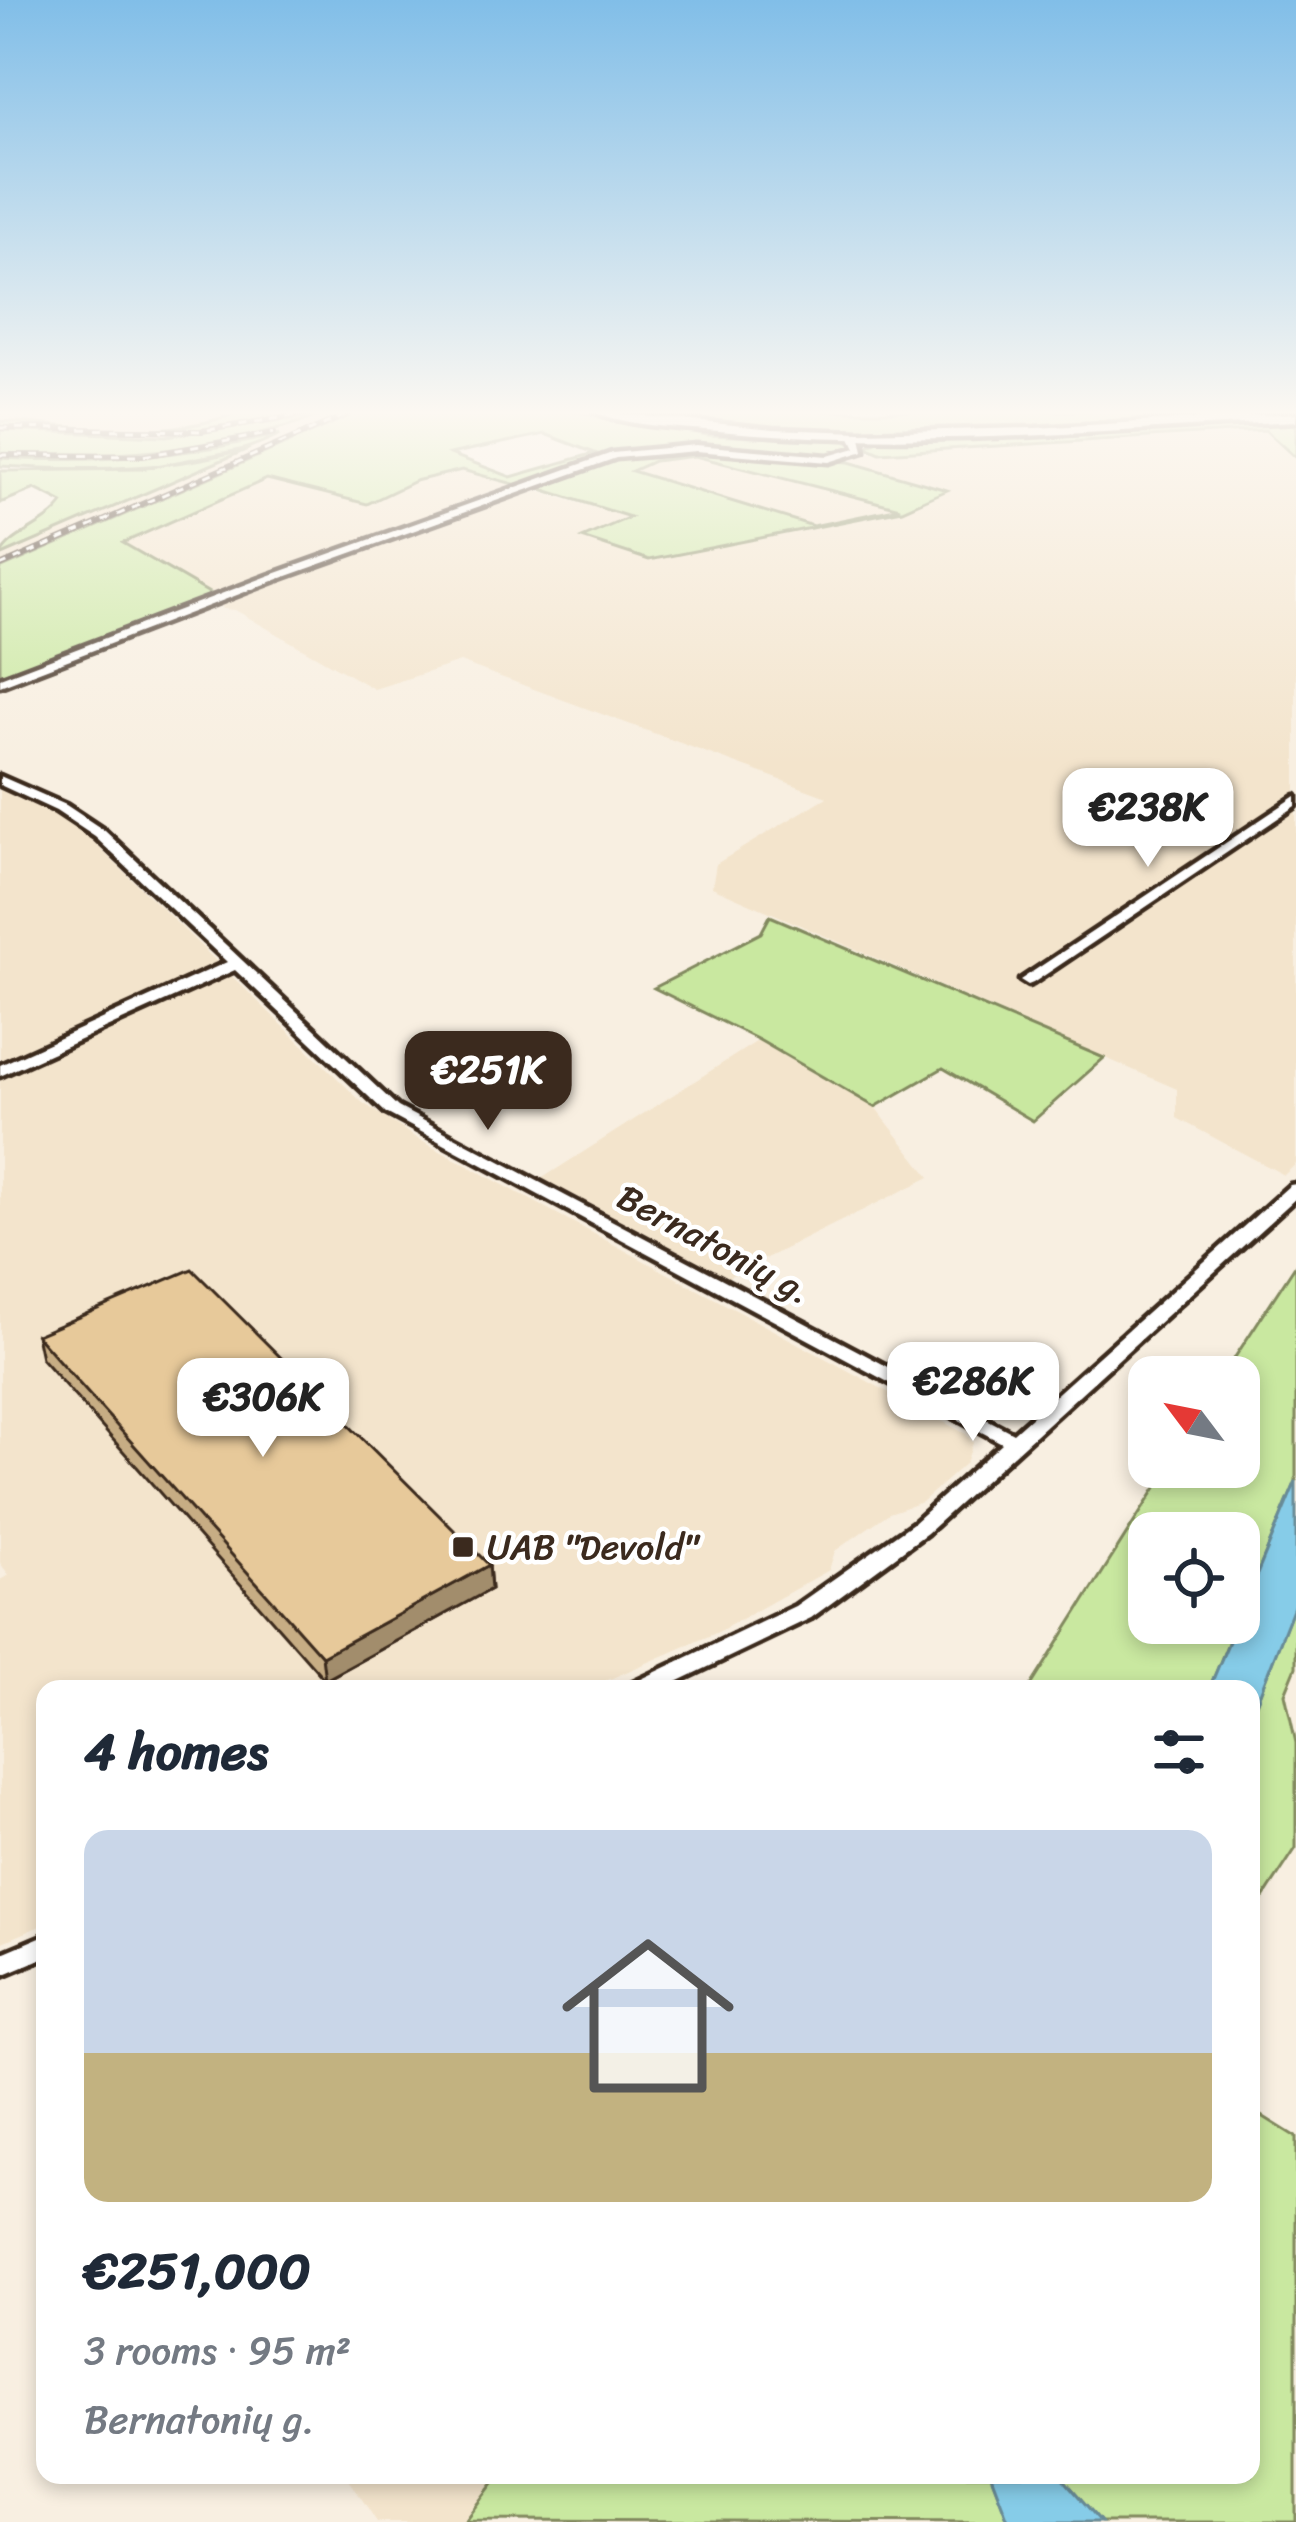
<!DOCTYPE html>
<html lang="en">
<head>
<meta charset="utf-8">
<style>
  body { margin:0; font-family:Sriracha,sans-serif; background:#f6f6f7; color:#1f2937; height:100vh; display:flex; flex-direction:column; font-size:45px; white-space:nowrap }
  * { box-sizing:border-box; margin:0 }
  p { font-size:39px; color:#747a83 }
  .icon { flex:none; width:66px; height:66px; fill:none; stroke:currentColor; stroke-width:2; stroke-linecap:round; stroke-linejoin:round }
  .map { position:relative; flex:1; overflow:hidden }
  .sheet { position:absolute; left:36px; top:1680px; width:1224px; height:804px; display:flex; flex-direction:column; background:#fff; border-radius:24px; box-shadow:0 6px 18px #0003 }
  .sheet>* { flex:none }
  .needle { width:78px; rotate:302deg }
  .fabs { position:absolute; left:1128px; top:1356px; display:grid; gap:24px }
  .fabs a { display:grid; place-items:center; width:132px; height:132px; border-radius:24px; background:#fff; box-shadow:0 6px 18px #0003; font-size:60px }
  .price { position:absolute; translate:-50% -102px; padding:0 27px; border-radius:24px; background:#fff; color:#222; font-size:39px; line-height:78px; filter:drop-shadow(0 3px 6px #0008) }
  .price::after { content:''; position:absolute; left:50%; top:72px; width:36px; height:27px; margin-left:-18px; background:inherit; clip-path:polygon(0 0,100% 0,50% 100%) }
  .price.on { background:#3b2a1e; color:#fff }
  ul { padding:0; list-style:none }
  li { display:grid; align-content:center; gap:24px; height:636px; padding:0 48px }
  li+li { border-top:3px solid #e0e1e3 }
  li span { display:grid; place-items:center; height:372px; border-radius:24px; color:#555 }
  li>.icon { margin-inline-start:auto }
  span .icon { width:216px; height:216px; fill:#fffc; stroke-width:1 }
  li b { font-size:51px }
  h2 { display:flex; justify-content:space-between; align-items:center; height:144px; padding:0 48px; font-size:51px }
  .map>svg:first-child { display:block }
  .built { fill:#f3e4cc }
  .green { fill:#c9e8a0; stroke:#82895f; stroke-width:3; fill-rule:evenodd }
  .water { fill:#86cce8; stroke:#688b97; stroke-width:3 }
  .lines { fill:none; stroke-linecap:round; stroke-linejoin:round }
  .minor-casing { stroke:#3b2a1e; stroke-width:9 }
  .major-casing { stroke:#3b2a1e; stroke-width:9 }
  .minor { fill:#fff; fill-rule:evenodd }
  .major { fill:#fff; fill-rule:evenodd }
  .rail-casing { stroke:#3b2a1e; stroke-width:6 }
  .rail { stroke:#fff; stroke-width:3; stroke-dasharray:8; stroke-linecap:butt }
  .wall { fill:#c7ad84; stroke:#3b2a1e; stroke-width:3 }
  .shaded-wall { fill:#a28d6c; stroke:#3b2a1e; stroke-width:3 }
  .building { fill:#e7c99a; stroke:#3b2a1e; stroke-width:3 }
  .poi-dot { fill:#3b2a1e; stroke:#fff; stroke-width:4.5 }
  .labels { text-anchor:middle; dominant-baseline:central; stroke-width:9; stroke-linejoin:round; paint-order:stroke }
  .street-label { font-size:36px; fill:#3b2a1e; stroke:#fff }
  .poi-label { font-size:36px; fill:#3b2a1e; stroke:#fff; text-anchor:start }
</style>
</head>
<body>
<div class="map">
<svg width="1296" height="2522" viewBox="0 0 1296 2522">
  <rect width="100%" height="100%" fill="#f8efe1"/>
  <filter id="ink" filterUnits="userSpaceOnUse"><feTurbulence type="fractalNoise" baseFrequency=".00833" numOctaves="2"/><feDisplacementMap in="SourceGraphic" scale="24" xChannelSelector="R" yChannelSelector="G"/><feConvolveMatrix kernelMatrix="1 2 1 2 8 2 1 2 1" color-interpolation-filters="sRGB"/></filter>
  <g filter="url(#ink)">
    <path class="built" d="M0,411h241l-32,14 -69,3 -140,-7z
      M317,411h44l-361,158v-13l278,-122 -6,-3 47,-16 -49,11 -104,10 -79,-1 -65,-7 160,4z
      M1265,430l31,28v706l-12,11 -107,-57v-29l-465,-202 4,-23 111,-67 -367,-135 -86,27 -139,-79 -12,-1 -7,-12 -94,-54 145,-64 100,25 48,-23 47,-11 170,48 -48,20 65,22 163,-33 -182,-56 24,-10 41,-5 40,11 210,23 -96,-28 17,-9z
      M0,790l56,25 33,23 274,265 53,35 550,296 7,9 -7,20 -44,39 -33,11 -54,38 -6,19 -111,62 -131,57h-542v235l-45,19v-363l9,-5 -9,-12z
      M759,1040l116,67 55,70 -202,100 -187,-98z
      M346,2475h154l-38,47h-85z"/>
    <path class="green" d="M241,411h76l-135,21 -182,-6v-5c78,5 168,21 241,-10z
      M361,411h212l135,24 137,6 10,5 -22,11 -127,-11 -63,2 -42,8 -80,30 -59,-16 -47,11 -48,23 -100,-25 -144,64 93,54 -216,82v-110zM545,434l50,19 -84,24 -61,-23z
      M625,411h524l5,5 -6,5 -326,13 -127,-11z
      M321,415c-104,37 -211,44 -321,38v-23l166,6z
      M1296,420v38l-31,-28 -385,23 -14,-6 16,-8z
      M280,434c-74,39 -198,37 -280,32v-8c96,5 186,-1 280,-24z
      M250,448l-250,108c10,-22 46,-29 63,-53l-28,-14 -35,14v-32l141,-2z
      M670,450l179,12 98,28 -45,20 -253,50 -67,-22 48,-21 -95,-30 63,-24zM695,456l205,52 -87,18 -181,-55 22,-10z
      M770,916l334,142 -71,63 -90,-53 -68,39 -116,-67 -105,-52 107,-55z
      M1296,1264v217l-57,136v-84h-90v90h87l-27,66h-180l140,-222h70v-90h-17z
      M1296,1601v66l-11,27 11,49v105l-45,69v-201z
      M1251,2109l45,28v385h-195l-41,-47h191z
      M500,2475h491l18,47 -543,-2z"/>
    <path class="water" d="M1296,1481v120l-45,115v-27h-42z
      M991,2475h69l41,47h-92z"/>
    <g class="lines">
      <defs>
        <path id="minor" d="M856,434l5,3 3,14 -35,11 -133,-11 -80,7 -340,122 -276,106v-8l268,-102 344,-123 84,-8 132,11 28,-8 -5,-11z
          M0,776l66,29 39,26 293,276 615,326 277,-248 6,-1v14l-369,335 -116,85 -149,71h-32l3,-6 162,-77 118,-83 89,-80 -616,-330 -151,-143 -235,106v-11l227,-103 -132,-125 -39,-26 -56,-26z
          M1296,796v10l-263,177 -5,2 -8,-5z
          M45,1935v22l-45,19v-22z"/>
        <path id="major" d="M594,411l179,18 87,3 175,-4 261,-15v8c-192,10 -384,28 -577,10 -34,-3 -96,-5 -125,-20z"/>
      </defs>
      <use href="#minor" class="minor-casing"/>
      <use href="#major" class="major-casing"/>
      <use href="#minor" class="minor"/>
      <use href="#major" class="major"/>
      <defs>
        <path id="rail" d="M0,428l202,3 120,-20
          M0,455l143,1 131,-23
          M0,566l355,-155"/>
      </defs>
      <use href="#rail" class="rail-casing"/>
      <use href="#rail" class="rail"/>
    </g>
    <path class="wall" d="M36,1335l453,230 2,24 -166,91 -284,-322z"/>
    <path class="shaded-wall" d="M489,1565l2,24 -166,91 -3,-24z"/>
    <path class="building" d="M192,1269l297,296 -167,91 -286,-321z"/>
  </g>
  <linearGradient id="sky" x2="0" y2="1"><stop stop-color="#81bee8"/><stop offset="0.54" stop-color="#fcf8f2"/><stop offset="1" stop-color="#fcf8f2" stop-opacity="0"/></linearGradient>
  <rect width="1296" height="764" fill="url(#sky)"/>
  <rect class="poi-dot" x="451" y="1535" width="24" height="24" rx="6"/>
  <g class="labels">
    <g class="street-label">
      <text transform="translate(714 1244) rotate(28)">Bernatonių g.</text>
    </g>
    <g class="poi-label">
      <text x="487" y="1547">UAB "Devold"</text>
    </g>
  </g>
</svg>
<div class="fabs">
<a><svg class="needle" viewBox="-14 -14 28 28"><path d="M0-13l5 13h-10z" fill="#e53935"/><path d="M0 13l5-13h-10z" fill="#747a83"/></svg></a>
<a><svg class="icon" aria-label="locate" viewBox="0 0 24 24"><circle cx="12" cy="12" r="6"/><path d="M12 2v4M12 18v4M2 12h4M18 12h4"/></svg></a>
</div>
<b class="price" style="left:1148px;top:870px">€238K</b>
<b class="price on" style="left:488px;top:1133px">€251K</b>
<b class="price" style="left:973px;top:1444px">€286K</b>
<b class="price" style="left:263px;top:1460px">€306K</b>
<section class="sheet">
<h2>4 homes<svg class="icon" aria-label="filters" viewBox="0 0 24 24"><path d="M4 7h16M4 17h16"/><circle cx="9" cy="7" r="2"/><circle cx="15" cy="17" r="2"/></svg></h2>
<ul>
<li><span style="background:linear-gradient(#c9d6e8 60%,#c2b280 0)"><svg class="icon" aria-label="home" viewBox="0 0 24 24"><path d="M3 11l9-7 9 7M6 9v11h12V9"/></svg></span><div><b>€251,000</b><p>3 rooms · 95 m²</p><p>Bernatonių g.</p></div></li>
</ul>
</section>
</div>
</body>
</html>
